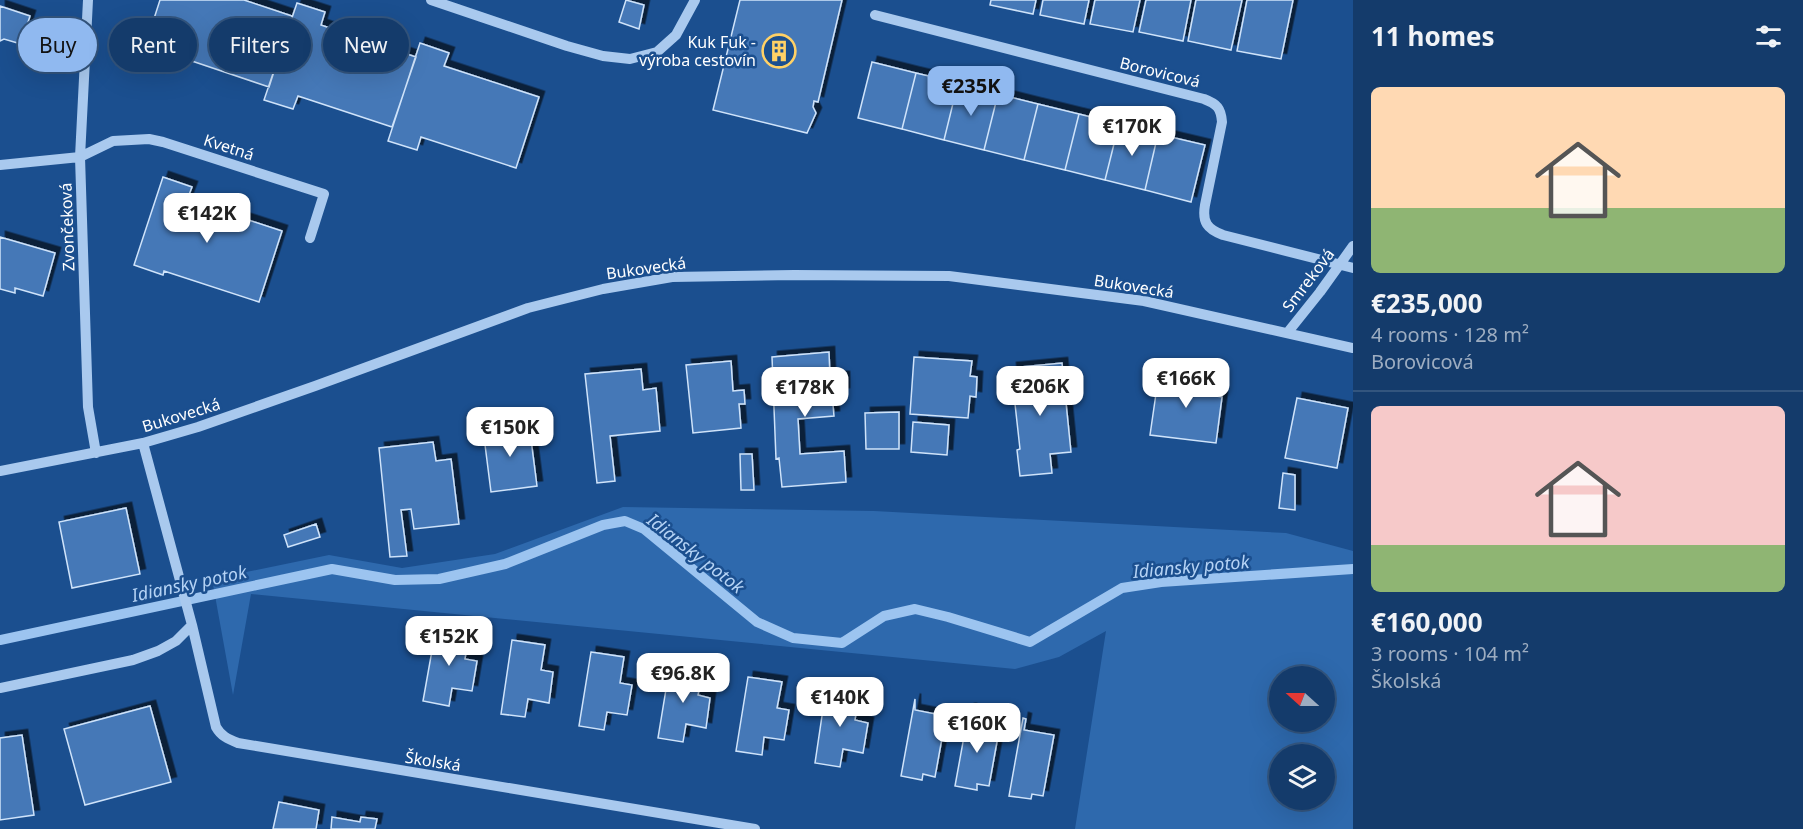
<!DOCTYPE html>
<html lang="en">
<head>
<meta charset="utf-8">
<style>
  body { margin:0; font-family:"Noto Sans",sans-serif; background:#1d4271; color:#f1f3f6; height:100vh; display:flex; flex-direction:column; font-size:22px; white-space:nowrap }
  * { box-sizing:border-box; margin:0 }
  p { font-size:20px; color:#9dadc1 }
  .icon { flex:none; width:33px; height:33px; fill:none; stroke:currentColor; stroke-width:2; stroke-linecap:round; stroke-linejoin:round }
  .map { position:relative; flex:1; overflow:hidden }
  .panel { display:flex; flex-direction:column; background:#143b6b; width:450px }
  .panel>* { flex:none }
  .hud { position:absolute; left:18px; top:18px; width:570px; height:54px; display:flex; gap:12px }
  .needle { width:39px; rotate:291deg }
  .buttons { position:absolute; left:1269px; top:666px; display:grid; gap:12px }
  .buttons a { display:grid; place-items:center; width:66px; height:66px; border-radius:50%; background:#143b6b; box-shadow:0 6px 24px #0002,0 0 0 2px #33557e; font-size:30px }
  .price { position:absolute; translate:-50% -51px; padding:0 14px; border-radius:12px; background:#fff; color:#222; font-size:20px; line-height:39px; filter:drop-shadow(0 2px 3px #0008) }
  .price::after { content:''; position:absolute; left:50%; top:36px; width:18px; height:14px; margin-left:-9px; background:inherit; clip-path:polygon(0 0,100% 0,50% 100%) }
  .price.selected { background:#90b9f0; color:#111 }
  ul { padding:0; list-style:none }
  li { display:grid; align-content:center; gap:12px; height:318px; padding:0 18px }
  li+li { border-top:2px solid #33557e }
  li span { display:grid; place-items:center; height:186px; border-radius:9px; color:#555 }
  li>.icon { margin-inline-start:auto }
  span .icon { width:108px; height:108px; fill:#fffc; stroke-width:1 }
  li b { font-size:26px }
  h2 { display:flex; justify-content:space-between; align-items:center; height:72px; padding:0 18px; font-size:26px }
  .pill { padding:0 21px; border-radius:27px; background:#143b6b; box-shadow:0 6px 24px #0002,0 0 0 2px #33557e; font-size:21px; line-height:54px }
  .pill.selected { background:#90b9f0; color:#111 }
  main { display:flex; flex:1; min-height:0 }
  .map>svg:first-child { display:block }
  .green { fill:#2e69ad; fill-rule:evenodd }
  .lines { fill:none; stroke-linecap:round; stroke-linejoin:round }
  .stream { stroke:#9cc4f0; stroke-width:10 }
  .building { fill:#4478b7; stroke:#cfe3fa; stroke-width:1.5; filter:url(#shadow) }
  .minor { stroke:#a9c9ee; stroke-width:10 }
  .labels { text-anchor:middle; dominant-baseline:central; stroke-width:5; stroke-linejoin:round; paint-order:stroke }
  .poi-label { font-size:16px; fill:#fff; stroke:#1b4f8f; text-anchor:end }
  .street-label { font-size:16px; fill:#fff; stroke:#1b4f8f }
  .water-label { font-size:18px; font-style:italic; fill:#b5d3f5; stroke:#1b4f8f }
</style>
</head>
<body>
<main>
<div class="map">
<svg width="1353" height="829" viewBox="0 0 1353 829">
  <defs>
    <filter id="shadow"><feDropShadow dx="5.5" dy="-5.5" stdDeviation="0" flood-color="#0009"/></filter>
  </defs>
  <rect width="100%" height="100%" fill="#1b4f8f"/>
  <path class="green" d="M623,507l251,4 412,22 67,18v278h-278l31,-198 -47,26 -44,12 -764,-75 -18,101 -21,-116 117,-24 73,13 93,-14zM1280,676h44v46h-44zM1280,754h44v46h-44z"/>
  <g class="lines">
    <path class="stream" d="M0,640l332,-71 63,11 44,-1 66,-15 98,-39 22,-4 19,8 113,93 36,16 49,5 42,-27 31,-7 33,8 82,25 92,-54 39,-6 192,-13"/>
  </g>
  <path class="building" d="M160,0h84l48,16 -23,71 -95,-32 -4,14 -29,-10z
    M626,0l18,5 -5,24 -20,-7z
    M740,0h102l-24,102 -4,-1 -1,6 3,6 -9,20 -94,-23z
    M991,0h45l-3,14 -43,-9z
    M1043,0h46l-5,24 -44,-9z
    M1095,0h45l-7,32 -43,-8z
    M1146,0h45l-8,41 -44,-9z
    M1196,0h46l-11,50 -43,-9z
    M1247,0h46l-12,59 -44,-8z
    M297,3l28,9 -4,13 95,32 -24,70 -94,-31 -5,13 -29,-9z
    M0,6l30,10 -9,28 -17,-5 -4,2z
    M420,43l29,10 -5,13 95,31 -23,71 -95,-31 -4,13 -29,-9z
    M872,62l44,11 -14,56 -44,-11z
    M916,73l42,10 -14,57 -42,-11z
    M958,83l40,11 -14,56 -40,-10z
    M998,94l40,10 -14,56 -40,-10z
    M1038,104l41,10 -14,56 -41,-10z
    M1079,114l40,10 -14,56 -40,-10z
    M1119,124l39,10 -13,56 -40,-10z
    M1158,134l47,11 -14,57 -46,-12z
    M163,177l29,10 -5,13 95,31 -23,71 -95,-31 -1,4 -29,-10z
    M0,237l55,16 -12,43 -28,-8v5l-15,-4z
    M829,352l1,25h14v16l-12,1 2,22 -36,3 2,35 44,-3 2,31 -64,5 -3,-29 -3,1 -4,-102z
    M914,357l58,4 -2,15 7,1 -1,20 -6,-1 -2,22 -58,-4z
    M731,361l2,30 11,-1 1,14h-6l2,24 -48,5 -7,-68z
    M1062,363l9,89 -21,2 2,19 -32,3 -3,-26 3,-1 -9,-81z
    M641,369l2,21 13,-2 4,43 -50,5 5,45 -18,2 -12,-109z
    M1159,373l53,8 -2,14 12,2 -6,46 -66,-8z
    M1297,398l51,10 -11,60 -52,-10z
    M899,412v37h-33l-1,-36z
    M913,422l36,3 -2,30 -36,-3z
    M529,424l8,62 -46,6 -8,-63z
    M433,442l3,19 15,-2 8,65 -45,5 -3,-20 -10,1 6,46 -17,1 -11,-109z
    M740,454h12l2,36h-13z
    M1283,473l12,2v35l-16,-2z
    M126,508l14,66 -68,14 -13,-66z
    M316,524l4,13 -32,10 -4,-12z
    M436,628l33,5 -4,26 12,2 -5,30 -20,-3 -3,18 -26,-5z
    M512,640l33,5 -4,25 12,2 -4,31 -21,-4 -3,18 -24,-3z
    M591,652l33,5 -4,26 12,2 -5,30 -20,-3 -3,18 -25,-4z
    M670,665l33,5 -5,25 12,3 -4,30 -20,-4 -3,18 -25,-4z
    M748,677l34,5 -5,26 12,2 -5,30 -20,-3 -2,18 -26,-4z
    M826,689l33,5 -4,26 13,3 -5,30 -20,-4 -3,18 -25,-4z
    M915,699v11l31,6 -11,61 -12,-3 -1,6 -21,-4z
    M150,706l21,76 -86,23 -21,-76z
    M969,709h2l-2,11 31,5 -11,61 -12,-2v6l-22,-4z
    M1023,718l3,1 -2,11 30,5 -11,61 -11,-2 -1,5 -22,-3z
    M22,735l12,80 -34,5v-82z
    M279,802l40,8 -3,19h-43z
    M332,817l28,5 1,-5 16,2 -2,10h-44z"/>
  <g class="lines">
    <path class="minor" d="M88,0l-8,157 8,250 8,46
      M431,0l136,46 36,10 27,3 27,-7 19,-17 19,-35
      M875,15l329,84c13,5 17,9 18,23l-17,83c-3,17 2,24 18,30l130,33
      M0,165l80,-8 33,-16 36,-2 14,3 161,52 -14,44
      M1288,332l32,-40 33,-46
      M143,443l49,182 24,102c5,9 12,12 22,16l517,86
      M0,471l143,-28 55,-16 117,-41 213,-78 75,-19 69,-12 122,-2 155,1 195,25 209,47
      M0,688l133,-28 25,-9 18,-10 16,-16"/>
  </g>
  <defs>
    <symbol id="building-ring" viewBox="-11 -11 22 22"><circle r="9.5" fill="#1b4f8f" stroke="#ffd166" stroke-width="1.5"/><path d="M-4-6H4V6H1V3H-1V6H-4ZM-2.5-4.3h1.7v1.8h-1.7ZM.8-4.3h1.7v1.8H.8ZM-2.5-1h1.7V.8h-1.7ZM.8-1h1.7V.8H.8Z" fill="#ffd166"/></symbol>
  </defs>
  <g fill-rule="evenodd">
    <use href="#building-ring" x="760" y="32" width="38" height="38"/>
  </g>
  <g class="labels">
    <g class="poi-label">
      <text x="756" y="42">Kuk Fuk -<tspan x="756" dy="18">výroba cestovín</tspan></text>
    </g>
    <g class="street-label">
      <text transform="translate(1160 72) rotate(14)">Borovicová</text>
      <text transform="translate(229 147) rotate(18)">Kvetná</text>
      <text transform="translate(67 227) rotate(-92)">Zvončeková</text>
      <text transform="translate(646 268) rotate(-8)">Bukovecká</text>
      <text transform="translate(1308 280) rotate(-53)">Smreková</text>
      <text transform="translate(1134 286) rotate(9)">Bukovecká</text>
      <text transform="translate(181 415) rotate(-17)">Bukovecká</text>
      <text transform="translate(433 761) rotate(9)">Školská</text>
    </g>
    <g class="water-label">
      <text transform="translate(696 553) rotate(38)">Idiansky potok</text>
      <text transform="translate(1191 566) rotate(-5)">Idiansky potok</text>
      <text transform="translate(189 583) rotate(-12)">Idiansky potok</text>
    </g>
  </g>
</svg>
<div class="buttons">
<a><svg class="needle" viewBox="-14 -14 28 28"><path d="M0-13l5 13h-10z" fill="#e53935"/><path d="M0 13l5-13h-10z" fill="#9dadc1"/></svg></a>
<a><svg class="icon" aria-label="layers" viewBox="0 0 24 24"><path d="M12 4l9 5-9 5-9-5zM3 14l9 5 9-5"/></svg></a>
</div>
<b class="price selected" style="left:971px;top:117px">€235K</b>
<b class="price" style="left:1132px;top:157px">€170K</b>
<b class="price" style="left:207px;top:244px">€142K</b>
<b class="price" style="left:1186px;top:409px">€166K</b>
<b class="price" style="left:1040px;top:417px">€206K</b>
<b class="price" style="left:805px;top:418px">€178K</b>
<b class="price" style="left:510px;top:458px">€150K</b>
<b class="price" style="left:449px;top:667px">€152K</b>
<b class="price" style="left:683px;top:704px">€96.8K</b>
<b class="price" style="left:840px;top:728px">€140K</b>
<b class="price" style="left:977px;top:754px">€160K</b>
<div class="hud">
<a class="pill selected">Buy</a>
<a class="pill">Rent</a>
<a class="pill">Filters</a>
<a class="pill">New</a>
</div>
</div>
<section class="panel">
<h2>11 homes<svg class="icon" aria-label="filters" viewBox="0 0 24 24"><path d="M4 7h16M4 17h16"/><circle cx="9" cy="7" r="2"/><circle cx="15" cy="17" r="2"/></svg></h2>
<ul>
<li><span style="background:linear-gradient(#ffd9b3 65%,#8fb573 0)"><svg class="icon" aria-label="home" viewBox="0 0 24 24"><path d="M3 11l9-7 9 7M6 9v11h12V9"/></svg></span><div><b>€235,000</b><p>4 rooms · 128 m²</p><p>Borovicová</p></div></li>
<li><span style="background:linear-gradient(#f6c9c9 75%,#8fb573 0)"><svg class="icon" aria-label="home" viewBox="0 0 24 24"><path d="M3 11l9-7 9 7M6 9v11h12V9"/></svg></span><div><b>€160,000</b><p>3 rooms · 104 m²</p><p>Školská</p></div></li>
</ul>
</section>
</main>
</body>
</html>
